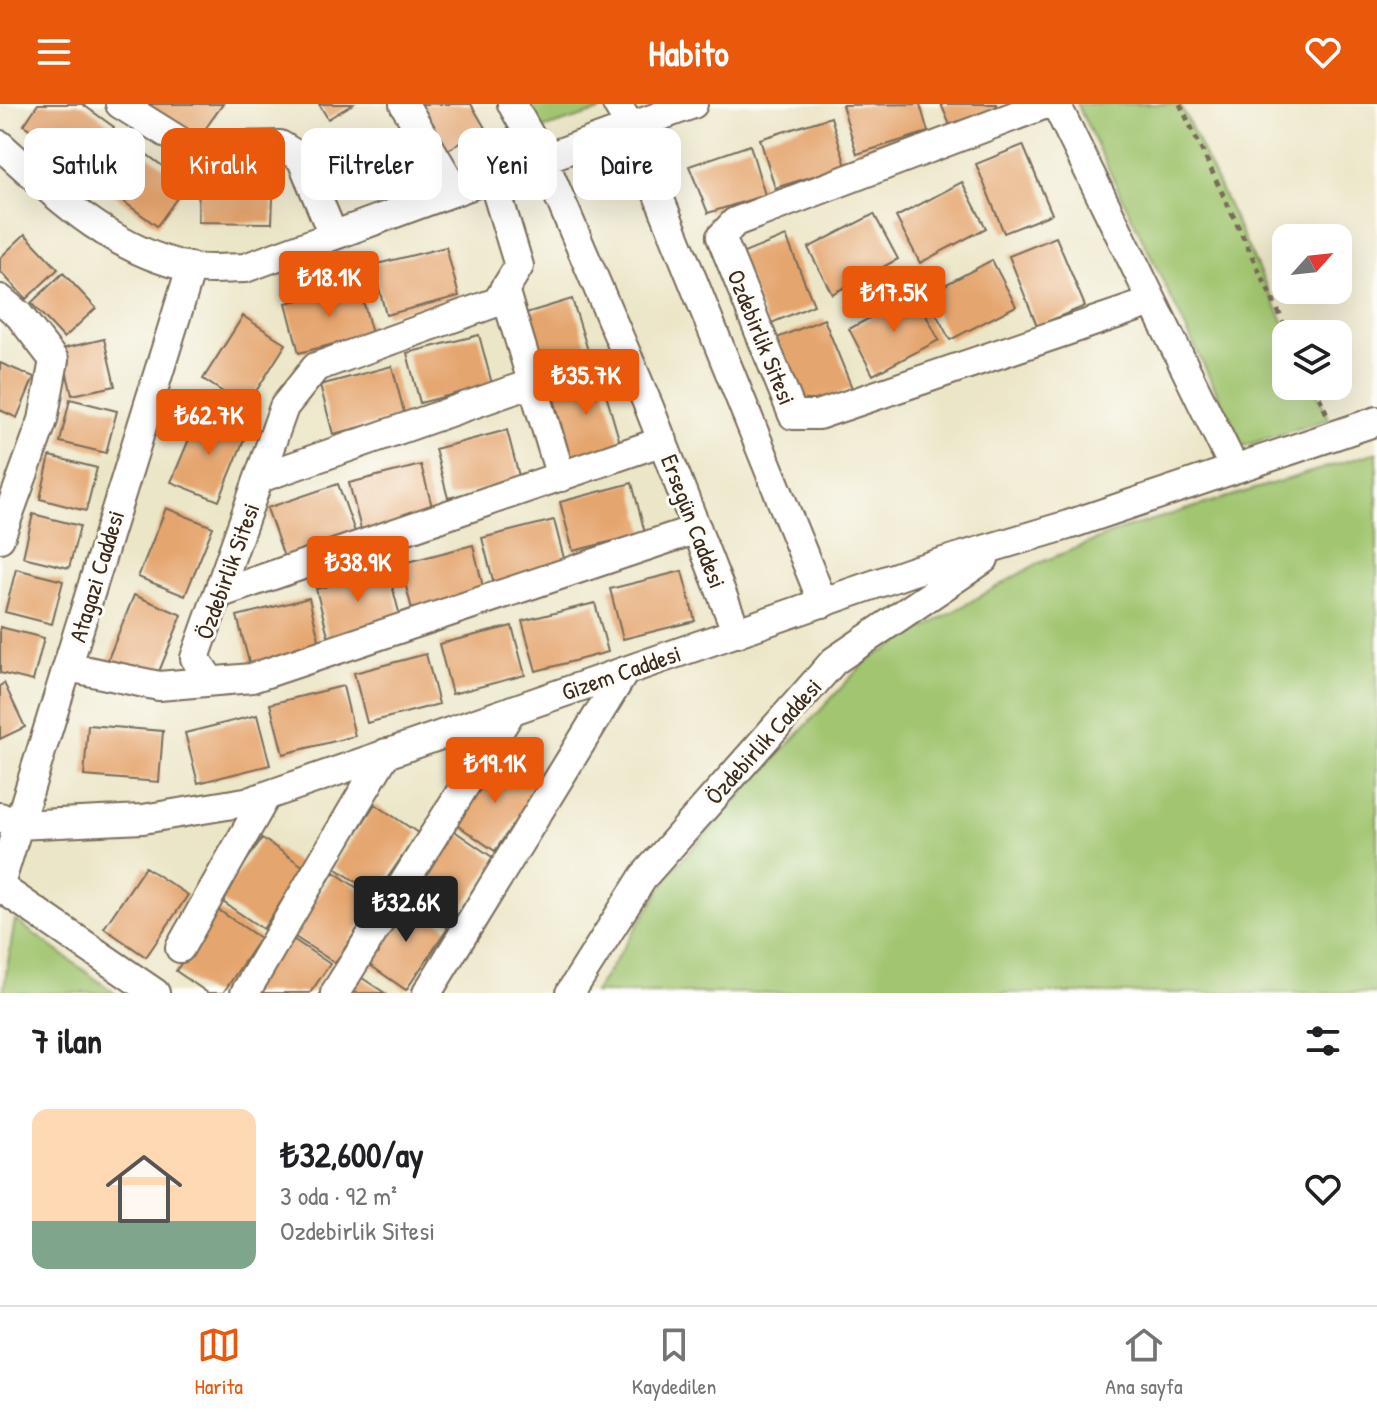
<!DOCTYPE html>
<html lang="tr">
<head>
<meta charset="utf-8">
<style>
  body { margin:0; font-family:"Patrick Hand",sans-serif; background:#f2f2f2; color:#202124; height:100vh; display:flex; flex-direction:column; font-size:30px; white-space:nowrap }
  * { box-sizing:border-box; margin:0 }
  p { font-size:26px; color:#757577 }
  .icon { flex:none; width:44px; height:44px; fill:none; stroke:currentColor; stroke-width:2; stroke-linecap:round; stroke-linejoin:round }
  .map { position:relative; height:889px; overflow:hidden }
  .side { display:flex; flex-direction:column; background:#fff; flex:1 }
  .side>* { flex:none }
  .banner { position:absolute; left:24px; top:24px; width:800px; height:72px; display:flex; gap:16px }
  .needle { width:52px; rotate:63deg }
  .fabs { position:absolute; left:1272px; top:120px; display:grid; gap:16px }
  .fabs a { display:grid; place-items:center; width:80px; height:80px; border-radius:16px; background:#fff; box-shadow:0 8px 32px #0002; font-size:40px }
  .price { position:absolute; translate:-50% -68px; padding:0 18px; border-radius:8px; background:#ea580c; color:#fff; font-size:26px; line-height:52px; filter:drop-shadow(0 2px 4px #0008) }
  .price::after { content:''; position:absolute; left:50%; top:48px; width:24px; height:18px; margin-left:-12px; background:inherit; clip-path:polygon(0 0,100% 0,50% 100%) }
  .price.selected { background:#222; color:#fff }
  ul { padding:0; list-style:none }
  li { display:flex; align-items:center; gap:24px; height:200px; padding:0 32px }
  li+li { border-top:2px solid #e0e0e0 }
  li span { display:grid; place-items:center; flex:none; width:224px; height:160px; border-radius:16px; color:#555 }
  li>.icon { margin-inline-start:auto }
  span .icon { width:96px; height:96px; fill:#fffc; stroke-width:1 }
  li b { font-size:34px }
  h2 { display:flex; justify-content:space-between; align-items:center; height:96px; padding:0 32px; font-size:34px }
  .tag { padding:0 28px; border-radius:16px; background:#fff; box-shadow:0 8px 32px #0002; font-size:28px; line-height:72px }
  .tag.selected { background:#ea580c; color:#fff }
  header { display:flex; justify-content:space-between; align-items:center; height:104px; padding:0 32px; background:#ea580c; color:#fff; font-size:36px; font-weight:700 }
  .tabs { display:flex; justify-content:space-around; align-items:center; height:112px; border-top:2px solid #e0e0e0; background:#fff; font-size:22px; color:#757577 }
  .tabs a { display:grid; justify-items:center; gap:4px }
  .tabs .selected { color:#ea580c }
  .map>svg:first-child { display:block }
  .green { fill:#a1c56f; stroke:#6e7846; stroke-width:2 }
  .building { fill:#e5a56e }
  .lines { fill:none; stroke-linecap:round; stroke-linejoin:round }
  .street-casing { stroke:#796c5a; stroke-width:32 }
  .path { stroke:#796c5a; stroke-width:5; stroke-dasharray:6 6; stroke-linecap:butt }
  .street { stroke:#fff; stroke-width:28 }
  .labels { text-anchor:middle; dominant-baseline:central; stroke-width:6; stroke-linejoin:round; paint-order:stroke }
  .street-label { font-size:24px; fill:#3b2a1e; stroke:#fdfcf7 }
</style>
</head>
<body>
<header><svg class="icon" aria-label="menu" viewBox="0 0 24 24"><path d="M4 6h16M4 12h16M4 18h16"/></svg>Habito<svg class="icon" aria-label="heart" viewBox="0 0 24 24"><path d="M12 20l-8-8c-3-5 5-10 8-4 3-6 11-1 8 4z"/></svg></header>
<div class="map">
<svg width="1377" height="889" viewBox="0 0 1377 889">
  <rect width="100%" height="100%" fill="#fdfcf7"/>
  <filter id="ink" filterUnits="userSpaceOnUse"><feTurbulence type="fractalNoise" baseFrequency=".0125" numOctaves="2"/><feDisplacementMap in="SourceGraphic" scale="16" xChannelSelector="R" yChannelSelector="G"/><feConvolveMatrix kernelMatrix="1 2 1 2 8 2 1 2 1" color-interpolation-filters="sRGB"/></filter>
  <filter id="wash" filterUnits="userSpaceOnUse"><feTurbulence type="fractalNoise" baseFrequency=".006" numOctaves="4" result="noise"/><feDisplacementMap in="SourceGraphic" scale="32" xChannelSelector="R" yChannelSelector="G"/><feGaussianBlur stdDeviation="1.8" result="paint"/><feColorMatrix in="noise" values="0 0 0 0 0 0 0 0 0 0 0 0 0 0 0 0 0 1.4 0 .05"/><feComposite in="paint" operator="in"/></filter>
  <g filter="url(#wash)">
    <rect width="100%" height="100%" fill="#ece6c8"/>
    <path class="green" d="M524,0h72l4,7 -61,19z
      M1077,0h103l109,230h-3v52h28l15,33 -86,27z
      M1377,348v541h-783l82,-127 189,-204 172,-98 86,-35z
      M15,816l100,73h-112z"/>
    <g id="blocks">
      <path class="building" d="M38,0h44l32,23 -30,42 -60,-44z
        M142,0h81l-28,39z
        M319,0h34l-25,15z
        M411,0h60l14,24 -44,26z
        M920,0l8,28 -71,22 -15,-49z
        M941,0h55l3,7 -47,19z
        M831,13l15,49 -71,22 -15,-49z
        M393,26l12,50 -73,18 -12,-51z
        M127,36l60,44 -30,42 -60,-44z
        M750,41l15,50 -57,18 -19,-47z
        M1023,41l29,69 -48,19 -28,-69z
        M199,66l75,2 -2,51 -74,-1z
        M962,78l24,46 -66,35 -24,-46z
        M874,110l24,45 -66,35 -24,-46z
        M25,130l33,35 -32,30 -26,-28v-13z
        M786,132l28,69 -47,20 -28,-70z
        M1056,133l29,69 -48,20 -28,-70z
        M446,143l13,49 -73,19 -13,-50z
        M992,156l24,46 -66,34 -24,-45z
        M63,169l33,35 -32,30 -33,-35z
        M359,181l13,49 -73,19 -13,-50z
        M915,190l24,46 -66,35 -24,-46z
        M572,195l22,71 -49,16 -22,-72z
        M243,212l43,28 -40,63 -43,-28z
        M824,215l28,69 -47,20 -28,-70z
        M479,231l13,49 -72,19 -13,-50z
        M104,235l11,47 -43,9 -11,-46z
        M0,259l34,14 -17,41 -17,-8z
        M392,262l13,50 -72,18 -13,-49z
        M600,270l21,72 -50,14 -20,-72z
        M70,295l47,12 -11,42 -46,-11z
        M200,309l47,19 -28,69 -48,-19z
        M507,326l13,50 -72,18 -13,-49z
        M50,352l47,12 -11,43 -46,-12z
        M421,361l13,49 -72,19 -13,-50z
        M632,379l13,50 -72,18 -13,-49z
        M338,380l17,48 -71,25 -17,-49z
        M166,404l47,19 -28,69 -47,-19z
        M33,410l47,12 -11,42 -46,-11z
        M554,416l13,50 -72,18 -13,-50z
        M473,441l12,50 -72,18 -13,-49z
        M16,465l47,12 -11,43 -47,-12z
        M388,466l13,50 -72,19 -13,-50z
        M682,467l13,50 -72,18 -13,-50z
        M134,491l48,20 -28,69 -48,-20z
        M309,494l12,50 -71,18 -13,-50z
        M595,499l13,49 -72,19 -14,-50z
        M512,522l13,49 -73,19 -13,-50z
        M0,523l44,11 -11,43 -33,-8z
        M426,550l13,50 -72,19 -13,-50z
        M4,579l21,44 -25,12v-53z
        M343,582l12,50 -72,18 -13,-50z
        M257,611l13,50 -72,18 -13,-50z
        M88,621l75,6 -4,51 -75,-6z
        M494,656l43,29 -42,62 -42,-29z
        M375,700l43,29 -42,62 -42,-28z
        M453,726l42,29 -42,62 -42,-29z
        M262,734l42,29 -41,62 -43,-29z
        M145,763l43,28 -42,62 -42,-29z
        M334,768l42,29 -41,62 -43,-28z
        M406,795l42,29 -42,62 -42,-29z
        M217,805l43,29 -37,55h-15l-32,-22z
        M287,831l43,29 -20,29h-62z
        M359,872l26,17h-37z"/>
    </g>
  </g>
  <g filter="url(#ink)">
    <use href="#blocks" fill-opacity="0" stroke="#796c5a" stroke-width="2"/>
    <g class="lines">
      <defs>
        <path id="street" d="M120,0l69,43 91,-2 21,13 32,77
          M404,0l51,86
          M512,0l31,55 106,248 88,226
          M617,0l14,24 192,475
          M1046,0l-311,118 -14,15 72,178h25l334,-113
          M1056,0l177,362
          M0,41c56,51 112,106 189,122 17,4 39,1 56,1l448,-164
          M504,185l57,188
          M0,195l19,16 35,45 -11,60 -43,118
          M260,374l273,-95
          M221,489l442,-152
          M69,563l90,19 93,-8 445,-149
          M210,576l-15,-22 89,-251 32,-40 181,-65 22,-36 -27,-89
          M0,713l17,8 126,-6 108,-18 662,-230 155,-46 309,-104
          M0,780l191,-616
          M0,783l155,106
          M180,844l86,-152
          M245,889l141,-240
          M335,889l177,-283
          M427,889l198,-322
          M570,889l74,-117 190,-215 150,-102"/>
      </defs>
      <use href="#street" class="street-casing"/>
      <path class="path" d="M1180,0l109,230
        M1314,282l13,28"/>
      <use href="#street" class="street"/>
    </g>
  </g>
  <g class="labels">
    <g class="street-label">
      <text transform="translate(762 233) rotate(68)">Ozdebirlik Sitesi</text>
      <text transform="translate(694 417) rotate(69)">Ersegün Caddesi</text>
      <text transform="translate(227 467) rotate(-70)">Özdebirlik Sitesi</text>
      <text transform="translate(96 472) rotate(-73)">Atagazi Caddesi</text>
      <text transform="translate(621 568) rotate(-19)">Gizem Caddesi</text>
      <text transform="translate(763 637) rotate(-48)">Özdebirlik Caddesi</text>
    </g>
  </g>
</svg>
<div class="fabs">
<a><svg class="needle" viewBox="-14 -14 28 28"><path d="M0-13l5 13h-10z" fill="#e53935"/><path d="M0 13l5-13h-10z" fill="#757577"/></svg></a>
<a><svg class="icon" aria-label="layers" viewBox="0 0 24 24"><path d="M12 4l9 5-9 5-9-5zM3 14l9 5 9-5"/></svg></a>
</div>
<b class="price" style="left:329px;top:215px">₺18.1K</b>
<b class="price" style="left:894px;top:230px">₺17.5K</b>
<b class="price" style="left:586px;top:313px">₺35.7K</b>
<b class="price" style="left:209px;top:353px">₺62.7K</b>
<b class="price" style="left:358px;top:500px">₺38.9K</b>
<b class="price" style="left:495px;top:701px">₺19.1K</b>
<b class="price selected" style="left:406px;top:840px">₺32.6K</b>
<div class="banner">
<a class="tag">Satılık</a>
<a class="tag selected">Kiralık</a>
<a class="tag">Filtreler</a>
<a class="tag">Yeni</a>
<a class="tag">Daire</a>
</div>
</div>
<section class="side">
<h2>7 ilan<svg class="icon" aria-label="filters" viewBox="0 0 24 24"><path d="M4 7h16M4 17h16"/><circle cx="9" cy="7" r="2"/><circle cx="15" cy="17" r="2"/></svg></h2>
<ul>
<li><span style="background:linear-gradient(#ffd9b3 70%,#7fa58c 0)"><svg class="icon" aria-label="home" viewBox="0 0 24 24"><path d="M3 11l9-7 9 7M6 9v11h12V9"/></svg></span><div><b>₺32,600/ay</b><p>3 oda · 92 m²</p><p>Ozdebirlik Sitesi</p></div><svg class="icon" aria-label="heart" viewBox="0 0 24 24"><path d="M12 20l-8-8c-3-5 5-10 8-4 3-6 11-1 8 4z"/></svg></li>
</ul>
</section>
<nav class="tabs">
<a class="selected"><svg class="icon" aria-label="map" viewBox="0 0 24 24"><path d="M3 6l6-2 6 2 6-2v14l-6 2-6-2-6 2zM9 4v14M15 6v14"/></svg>Harita</a>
<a><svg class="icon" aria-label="saved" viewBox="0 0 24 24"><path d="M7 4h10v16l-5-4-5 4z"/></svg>Kaydedilen</a>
<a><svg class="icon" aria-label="home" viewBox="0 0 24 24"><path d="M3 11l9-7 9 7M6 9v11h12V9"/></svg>Ana sayfa</a>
</nav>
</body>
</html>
